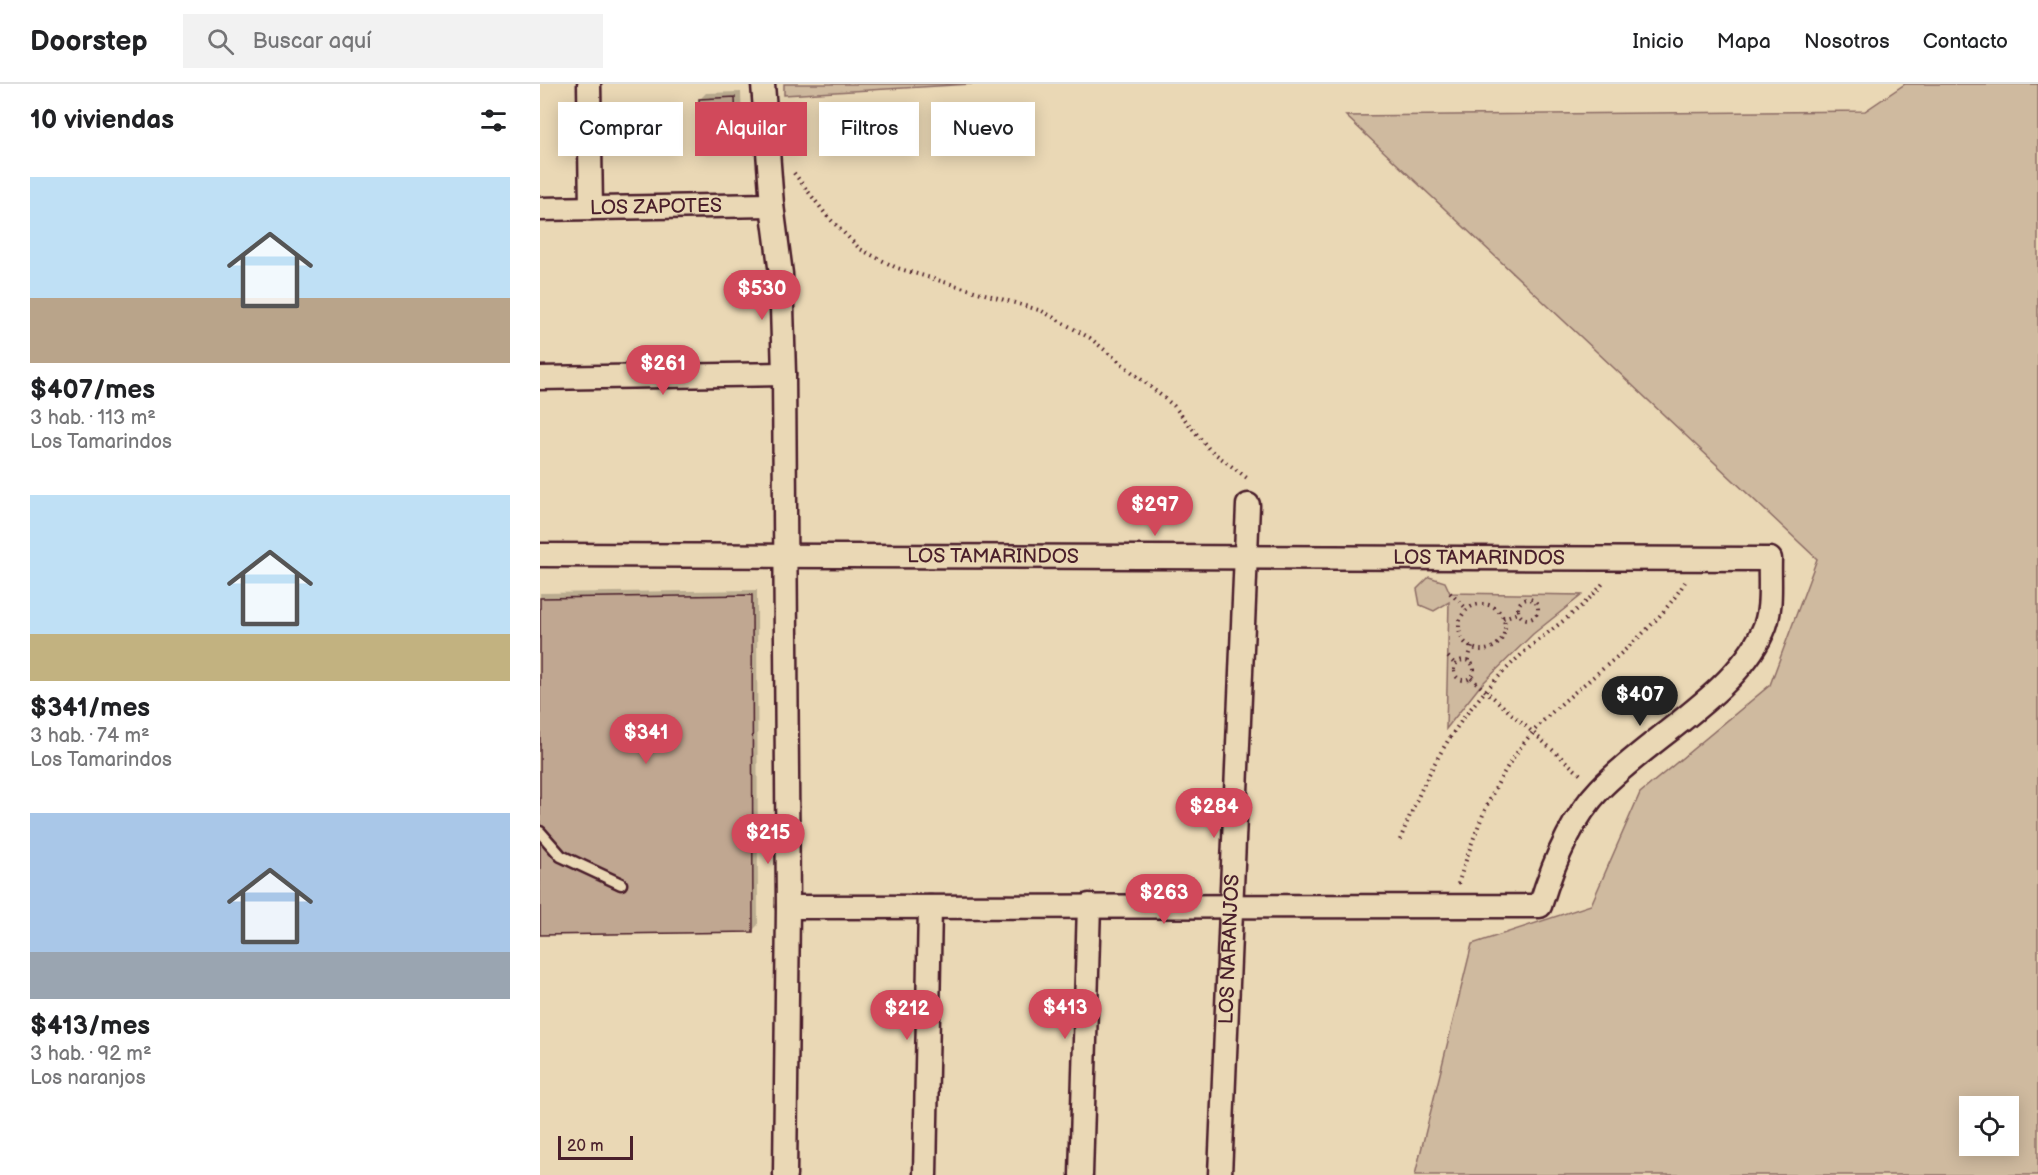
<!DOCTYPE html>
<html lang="es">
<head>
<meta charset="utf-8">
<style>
  body { margin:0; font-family:"Balsamiq Sans",sans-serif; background:#f2f2f2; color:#202124; height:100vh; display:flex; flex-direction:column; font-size:22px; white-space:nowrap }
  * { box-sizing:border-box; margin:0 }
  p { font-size:20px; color:#757577 }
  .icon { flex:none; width:33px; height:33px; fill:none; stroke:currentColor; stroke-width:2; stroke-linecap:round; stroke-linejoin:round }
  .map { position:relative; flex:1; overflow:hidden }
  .details { display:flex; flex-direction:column; background:#fff; width:540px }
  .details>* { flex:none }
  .top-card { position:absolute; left:18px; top:18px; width:570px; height:54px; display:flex; gap:12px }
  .buttons { position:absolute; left:1419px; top:1012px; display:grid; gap:12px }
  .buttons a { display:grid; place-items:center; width:60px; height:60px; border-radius:0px; background:#fff; box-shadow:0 3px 15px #0003; font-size:30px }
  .scale { position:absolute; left:18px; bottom:15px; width:75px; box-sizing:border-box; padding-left:6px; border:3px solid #4a1f2b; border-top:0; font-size:16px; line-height:21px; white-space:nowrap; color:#4a1f2b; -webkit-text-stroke:4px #ead8b5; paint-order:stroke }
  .price { position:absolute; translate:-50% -51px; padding:0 14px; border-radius:21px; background:#d1495b; color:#fff; font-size:20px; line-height:39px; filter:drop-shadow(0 2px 3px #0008) }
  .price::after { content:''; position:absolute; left:50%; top:36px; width:18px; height:14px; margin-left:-9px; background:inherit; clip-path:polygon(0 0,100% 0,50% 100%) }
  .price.active { background:#222; color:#fff }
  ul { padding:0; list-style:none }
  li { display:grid; align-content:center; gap:12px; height:318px; padding:0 30px }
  li span { display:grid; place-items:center; height:186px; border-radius:0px; color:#555 }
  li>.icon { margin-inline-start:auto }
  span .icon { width:108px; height:108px; fill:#fffc; stroke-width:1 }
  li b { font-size:26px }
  h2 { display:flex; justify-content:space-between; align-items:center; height:72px; padding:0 30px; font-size:26px }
  .tag { padding:0 21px; border-radius:0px; background:#fff; box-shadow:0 3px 15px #0003; font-size:21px; line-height:54px }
  .tag.active { background:#d1495b; color:#fff }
  header { display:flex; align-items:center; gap:36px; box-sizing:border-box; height:84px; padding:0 30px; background:#fff; border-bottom:2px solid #e0e0e0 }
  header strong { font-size:28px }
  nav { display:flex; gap:33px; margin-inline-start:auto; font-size:21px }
  .search { width:420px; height:54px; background:#f2f2f2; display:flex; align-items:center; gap:15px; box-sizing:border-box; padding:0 21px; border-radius:0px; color:#757577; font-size:22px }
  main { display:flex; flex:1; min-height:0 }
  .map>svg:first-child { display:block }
  .green { fill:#cfba9f; stroke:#8c6c65; stroke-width:1.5; fill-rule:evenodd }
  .shadow { fill:#0003 }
  .building { fill:#c0a791; stroke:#4a1f2b; stroke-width:1.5 }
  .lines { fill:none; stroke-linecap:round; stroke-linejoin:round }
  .lane-casing { stroke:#4a1f2b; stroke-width:15 }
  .street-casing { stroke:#4a1f2b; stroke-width:27 }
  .path { stroke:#4a1f2b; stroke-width:4; stroke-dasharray:1.5 4.5; stroke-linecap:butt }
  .lane { stroke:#ead8b5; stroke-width:10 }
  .street { stroke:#ead8b5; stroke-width:22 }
  .labels { text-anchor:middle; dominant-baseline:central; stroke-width:4.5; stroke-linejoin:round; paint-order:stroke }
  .street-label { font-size:20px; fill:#4a1f2b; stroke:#ead8b5 }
</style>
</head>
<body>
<header>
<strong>Doorstep</strong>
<div class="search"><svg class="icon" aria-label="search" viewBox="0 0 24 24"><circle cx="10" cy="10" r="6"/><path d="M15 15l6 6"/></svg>Buscar aquí</div>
<nav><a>Inicio</a><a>Mapa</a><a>Nosotros</a><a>Contacto</a></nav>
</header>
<main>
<section class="details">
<h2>10 viviendas<svg class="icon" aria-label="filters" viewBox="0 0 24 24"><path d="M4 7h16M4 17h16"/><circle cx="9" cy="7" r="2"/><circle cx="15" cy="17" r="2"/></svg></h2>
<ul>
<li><span style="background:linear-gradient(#bfe0f5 65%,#b9a48a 0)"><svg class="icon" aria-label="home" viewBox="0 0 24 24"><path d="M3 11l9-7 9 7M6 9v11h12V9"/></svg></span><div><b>$407/mes</b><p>3 hab. · 113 m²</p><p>Los Tamarindos</p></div></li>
<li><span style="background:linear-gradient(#bfe0f5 75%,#c2b280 0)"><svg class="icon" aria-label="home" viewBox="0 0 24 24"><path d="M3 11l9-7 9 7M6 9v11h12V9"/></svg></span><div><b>$341/mes</b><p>3 hab. · 74 m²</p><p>Los Tamarindos</p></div></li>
<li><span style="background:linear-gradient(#a9c7e8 75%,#9aa5b1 0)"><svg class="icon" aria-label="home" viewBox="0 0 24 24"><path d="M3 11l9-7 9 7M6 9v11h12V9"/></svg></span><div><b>$413/mes</b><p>3 hab. · 92 m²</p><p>Los naranjos</p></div></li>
</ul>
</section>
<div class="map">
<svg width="1498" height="1091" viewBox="0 0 1498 1091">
  <rect width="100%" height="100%" fill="#ead8b5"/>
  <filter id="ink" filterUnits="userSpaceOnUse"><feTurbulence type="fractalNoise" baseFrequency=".0167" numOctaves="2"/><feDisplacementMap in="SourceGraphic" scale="12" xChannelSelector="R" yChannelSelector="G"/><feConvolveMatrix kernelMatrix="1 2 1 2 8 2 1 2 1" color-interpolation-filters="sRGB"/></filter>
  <g filter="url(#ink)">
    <path class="green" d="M244,0h188l-188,11z
      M1365,0h133v1091h-623l57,-231 119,-39 49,-112 130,-108 47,-126 -471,-443 519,-5zM1430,1023h38v39h-38z
      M889,493l16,5 5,11 132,2 -49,39 -53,52 -34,43 3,-127 -15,9 -14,-6 -3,-16z"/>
    <path class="shadow" d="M201,8l1,31 -6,6 -36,-30 6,-6z
      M217,506l1,335 -6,6 -212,2v-340z"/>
    <path class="building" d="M195,13l1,33 -36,2 -1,-33z
      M212,511l1,337 -213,3v-337z"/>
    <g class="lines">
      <defs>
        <path id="lane" d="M0,748l21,24 60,28"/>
        <g id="street">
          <path d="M49,0l2,124"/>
          <path d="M223,0l9,121 9,69 3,100 4,533 -3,268"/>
          <path id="s1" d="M0,125l232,-4"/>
          <path d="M0,294l244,-4"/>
          <path id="s2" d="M0,471l1230,4c-1,22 3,51 -7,72 -28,63 -115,108 -163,158 -29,30 -48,78 -60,117l-752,1"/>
          <path d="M385,1091l5,-268"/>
          <path d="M541,1091l8,-270"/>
          <path id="s3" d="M680,1091l28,-670"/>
        </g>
      </defs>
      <use href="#lane" class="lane-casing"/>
      <use href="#street" class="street-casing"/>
      <path class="path" d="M254,89l33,43 33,33 37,19 145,43 48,27 84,68 35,43 38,29
        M910,509l17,16
        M978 525a10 10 0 1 1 20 0a10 10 0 1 1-20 0Z
        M919 543a23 23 0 1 1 46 0a23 23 0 1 1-46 0Z
        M963,534l15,-5
        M908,573l7,7
        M914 586a10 10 0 1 1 20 0a10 10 0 1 1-20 0Z
        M928,576l4,-13
        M931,594l110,97
        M860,756c31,-79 59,-128 122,-186 26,-24 60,-43 82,-72
        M918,800c20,-61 40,-118 87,-165 46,-45 105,-80 140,-137"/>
      <use href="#lane" class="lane"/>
      <use href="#street" class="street"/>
    </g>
  </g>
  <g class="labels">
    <g class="street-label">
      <text stroke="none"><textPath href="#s1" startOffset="116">LOS ZAPOTES</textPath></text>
      <text stroke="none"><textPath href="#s2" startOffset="453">LOS TAMARINDOS</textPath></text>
      <text stroke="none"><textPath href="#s2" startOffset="939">LOS TAMARINDOS</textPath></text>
      <text stroke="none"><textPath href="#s3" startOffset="226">LOS NARANJOS</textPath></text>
    </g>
  </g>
</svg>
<div class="buttons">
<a><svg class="icon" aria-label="locate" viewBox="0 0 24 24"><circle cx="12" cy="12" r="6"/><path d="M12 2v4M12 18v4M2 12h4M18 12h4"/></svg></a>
</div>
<div class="scale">20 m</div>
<b class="price" style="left:222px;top:237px">$530</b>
<b class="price" style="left:123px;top:312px">$261</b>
<b class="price" style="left:615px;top:453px">$297</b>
<b class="price active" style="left:1100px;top:643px">$407</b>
<b class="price" style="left:106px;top:681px">$341</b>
<b class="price" style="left:674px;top:755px">$284</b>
<b class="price" style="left:228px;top:781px">$215</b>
<b class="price" style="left:624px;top:841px">$263</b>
<b class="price" style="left:525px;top:956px">$413</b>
<b class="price" style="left:367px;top:957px">$212</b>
<div class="top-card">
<a class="tag">Comprar</a>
<a class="tag active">Alquilar</a>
<a class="tag">Filtros</a>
<a class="tag">Nuevo</a>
</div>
</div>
</main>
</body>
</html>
